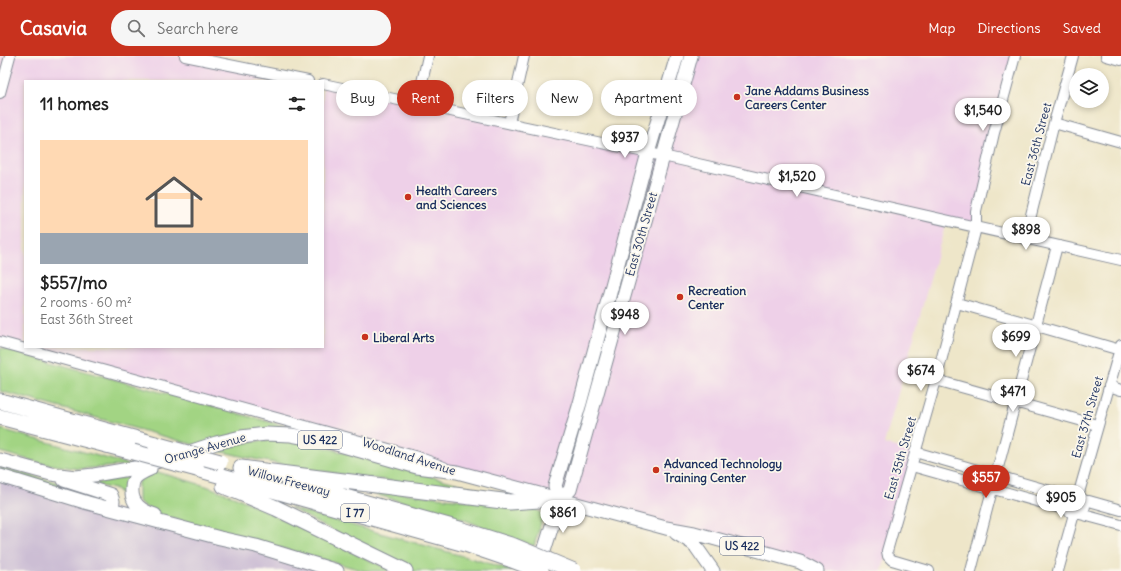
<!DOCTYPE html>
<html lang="en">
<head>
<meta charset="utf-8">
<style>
  body { margin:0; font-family:Delius,sans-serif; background:#f6f6f6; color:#222; height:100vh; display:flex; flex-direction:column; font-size:15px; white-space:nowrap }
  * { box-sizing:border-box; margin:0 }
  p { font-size:13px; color:#767676 }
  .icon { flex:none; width:22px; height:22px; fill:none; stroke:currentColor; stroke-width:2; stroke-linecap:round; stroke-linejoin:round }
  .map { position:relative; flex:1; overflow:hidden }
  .side { position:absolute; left:24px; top:24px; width:300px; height:268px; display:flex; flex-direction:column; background:#fff; border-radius:0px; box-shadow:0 2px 6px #0003 }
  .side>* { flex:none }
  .hud { position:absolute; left:336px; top:24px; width:380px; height:36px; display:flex; gap:8px }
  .fabs { position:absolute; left:1069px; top:12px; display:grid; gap:8px }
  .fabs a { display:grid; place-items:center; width:40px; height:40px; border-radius:50%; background:#fff; box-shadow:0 2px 6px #0003; font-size:20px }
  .price { position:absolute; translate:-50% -34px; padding:0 9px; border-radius:14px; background:#fff; color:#222; font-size:13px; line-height:26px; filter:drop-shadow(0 1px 2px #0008) }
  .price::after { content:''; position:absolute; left:50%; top:24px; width:12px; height:9px; margin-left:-6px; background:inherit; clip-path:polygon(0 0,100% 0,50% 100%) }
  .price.on { background:#c8321e; color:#fff }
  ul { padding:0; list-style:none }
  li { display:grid; align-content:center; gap:8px; height:212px; padding:0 16px }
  li span { display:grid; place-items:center; height:124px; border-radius:0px; color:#555 }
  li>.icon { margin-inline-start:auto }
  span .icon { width:72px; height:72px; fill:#fffc; stroke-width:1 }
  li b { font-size:17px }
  h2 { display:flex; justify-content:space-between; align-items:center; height:48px; padding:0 16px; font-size:17px }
  .tag { padding:0 14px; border-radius:18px; background:#fff; box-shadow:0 2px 6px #0003; font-size:14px; line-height:36px }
  .tag.on { background:#c8321e; color:#fff }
  header { display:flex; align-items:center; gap:24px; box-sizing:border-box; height:56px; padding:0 20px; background:#c8321e; color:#fff }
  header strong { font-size:19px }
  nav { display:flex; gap:22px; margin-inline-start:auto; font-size:14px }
  .search { width:280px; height:36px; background:#f6f6f6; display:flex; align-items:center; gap:10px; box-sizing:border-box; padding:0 14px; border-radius:22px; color:#767676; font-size:15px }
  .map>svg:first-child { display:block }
  .built { fill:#eed0e8 }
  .industrial { fill:#ccbed4 }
  .green { fill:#a2d483; stroke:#5e8270 }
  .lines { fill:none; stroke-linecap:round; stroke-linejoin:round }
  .minor-casing { stroke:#848a94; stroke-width:12 }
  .major-casing { stroke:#848a94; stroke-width:15 }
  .highway-casing { stroke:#848a94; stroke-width:17 }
  .minor { stroke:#fff; stroke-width:10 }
  .major { stroke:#fff; stroke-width:13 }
  .highway { stroke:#fff; stroke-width:15 }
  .highway-bridge-casing { stroke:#848a94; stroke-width:17; stroke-linecap:butt }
  .highway-bridge { stroke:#fff; stroke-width:15 }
  .poi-dot { fill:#c8321e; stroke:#fbf7ec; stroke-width:1.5 }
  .labels { text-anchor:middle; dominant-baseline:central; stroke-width:3.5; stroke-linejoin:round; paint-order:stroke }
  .shield { fill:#fbf7ec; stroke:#5e6b89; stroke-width:1 }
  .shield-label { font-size:11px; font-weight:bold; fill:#1b2f5e }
  .poi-label { font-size:12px; font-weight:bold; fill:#1b2f5e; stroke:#fbf7ec; text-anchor:start }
  .street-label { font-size:12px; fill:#1b2f5e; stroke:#fbf7ec }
</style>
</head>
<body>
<header>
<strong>Casavia</strong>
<div class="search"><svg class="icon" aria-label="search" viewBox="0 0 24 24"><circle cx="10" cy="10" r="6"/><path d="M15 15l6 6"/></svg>Search here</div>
<nav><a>Map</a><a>Directions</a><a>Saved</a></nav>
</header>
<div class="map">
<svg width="1121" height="515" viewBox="0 0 1121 515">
  <rect width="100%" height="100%" fill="#fbf7ec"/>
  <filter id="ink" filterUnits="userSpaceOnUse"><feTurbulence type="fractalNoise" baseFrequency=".025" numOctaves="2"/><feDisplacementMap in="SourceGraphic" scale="8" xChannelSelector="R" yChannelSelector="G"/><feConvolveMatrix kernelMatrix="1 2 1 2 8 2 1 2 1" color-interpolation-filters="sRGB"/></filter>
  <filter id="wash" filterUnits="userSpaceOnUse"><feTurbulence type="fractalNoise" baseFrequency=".012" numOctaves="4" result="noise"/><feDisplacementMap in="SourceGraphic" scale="16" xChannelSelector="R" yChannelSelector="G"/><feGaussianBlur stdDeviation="0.9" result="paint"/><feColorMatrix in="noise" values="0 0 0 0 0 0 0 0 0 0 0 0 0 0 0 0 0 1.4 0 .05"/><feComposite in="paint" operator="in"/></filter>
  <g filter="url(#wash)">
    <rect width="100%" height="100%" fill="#eee6c9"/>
    <path class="built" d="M0,0h185l123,25h-283v266h298v-263l339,72 29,-100h324l-39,172 -30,-6 -62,222 31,8 -33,119h-65l-817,-229z"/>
    <path class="industrial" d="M0,420l337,95h-337z"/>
    <path class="green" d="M0,292l284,78v3l-89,16 -195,-54z
      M0,373l131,36 -52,4 -38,-6 -41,-11z
      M269,384h17l34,6 161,44 -1,3c-88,-13 -179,-21 -265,-43l35,-8z
      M0,411l103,28 4,5 -107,-30z
      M154,415l52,15 30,11 156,74h-27l-201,-55 -14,-6 -12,-9v-19z
      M128,421l4,30 -10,-3 1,-6 -5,-8 -21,-5v-2z
      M350,431l181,21 10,4 2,4 -9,30 -72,-27z
      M290,452l212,59 10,4h-101z"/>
  </g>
  <g filter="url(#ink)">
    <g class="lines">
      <defs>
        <path id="minor" d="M185,0l123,25
          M1106,0l15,4
          M323,28l340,72 458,104
          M0,37l10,-37
          M417,48l11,-48
          M509,67l15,-67
          M1054,67l67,19
          M1025,183l29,-116 19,-67
          M957,247l163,47
          M0,286l418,115 26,10
          M936,324l161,45
          M1109,330l12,4
          M915,396l156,45
          M912,410l156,44
          M996,419l61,-229
          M1067 449a9 9 0 1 1 18 0a9 9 0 1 1-18 0Z
          M1078,440l43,-151
          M1084,445h5l32,9
          M1080,458l41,11
          M929,515l-37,-11 -4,-4 -1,-5 49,-171 40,-152v-17l18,-78 21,-77
          M971,515l21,-81
          M1058,515l16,-57"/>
        <path id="major" d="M0,404l51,14 25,3 18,-2 41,-7 48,-14 33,-11 25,-6 25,-3 25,1 38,7 88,25 40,5 209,56 28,5 106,29 17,9
          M150,413c-5,2 -10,4 -14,8 -3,3 -4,8 -4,12 -1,15 10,22 23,26
          M0,420l88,27 132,35 36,8 81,25
          M64,424l47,15 2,6 -1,8
          M560,444l-5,-14 25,-83 68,-250 29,-97
          M676,477l18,11 19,27
          M539,511l21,-67 10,-10 121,-434"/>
        <path id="highway" d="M0,345l155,43
          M0,361l133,35
          M241,412l269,34 44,-3
          M197,413l268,75 47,16
          M288,425l175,49 51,16
          M224,430l52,22 129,63"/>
      </defs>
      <use href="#minor" class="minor-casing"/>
      <use href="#major" class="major-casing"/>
      <use href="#highway" class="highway-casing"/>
      <use href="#minor" class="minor"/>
      <use href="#major" class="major"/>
      <use href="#highway" class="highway"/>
      <defs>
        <path id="highway-bridge" d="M155,388l65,18
          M133,396l64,17
          M514,490l60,25
          M512,504l29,11"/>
      </defs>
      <use href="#highway-bridge" class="highway-bridge-casing"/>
      <use href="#highway-bridge" class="highway-bridge"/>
    </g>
  </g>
  <g class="poi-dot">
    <circle cx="737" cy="41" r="4"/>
    <circle cx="408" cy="141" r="4"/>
    <circle cx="680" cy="241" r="4"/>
    <circle cx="365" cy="281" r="4"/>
    <circle cx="656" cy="414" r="4"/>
  </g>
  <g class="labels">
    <g class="shield">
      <rect x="298" y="375" width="44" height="18" rx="3"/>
      <rect x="341" y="448" width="28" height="18" rx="3"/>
      <rect x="720" y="481" width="44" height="18" rx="3"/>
    </g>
    <g class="shield-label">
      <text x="320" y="384">US 422</text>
      <text x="355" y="457">I 77</text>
      <text x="742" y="490">US 422</text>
    </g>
    <g class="poi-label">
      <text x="745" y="34">Jane Addams Business<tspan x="745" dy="14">Careers Center</tspan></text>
      <text x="416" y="134">Health Careers<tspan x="416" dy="14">and Sciences</tspan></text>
      <text x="688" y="234">Recreation<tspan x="688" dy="14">Center</tspan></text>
      <text x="373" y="281">Liberal Arts</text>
      <text x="664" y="407">Advanced Technology<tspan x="664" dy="14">Training Center</tspan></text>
    </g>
    <g class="street-label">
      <text transform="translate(1036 88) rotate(-75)">East 36th Street</text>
      <text transform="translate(641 178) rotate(-74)">East 30th Street</text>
      <text transform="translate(1087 361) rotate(-74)">East 37th Street</text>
      <text transform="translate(205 392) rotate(-16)">Orange Avenue</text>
      <text transform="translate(409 400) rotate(18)">Woodland Avenue</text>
      <text transform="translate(900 402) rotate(-74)">East 35th Street</text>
      <text transform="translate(289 425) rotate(15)">Willow Freeway</text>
    </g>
  </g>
</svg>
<div class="fabs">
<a><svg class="icon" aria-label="layers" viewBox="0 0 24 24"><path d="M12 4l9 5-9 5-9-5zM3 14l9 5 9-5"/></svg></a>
</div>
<b class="price" style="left:983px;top:76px">$1,540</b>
<b class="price" style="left:625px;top:103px">$937</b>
<b class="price" style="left:797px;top:142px">$1,520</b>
<b class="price" style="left:1026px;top:195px">$898</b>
<b class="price" style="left:625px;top:280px">$948</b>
<b class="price" style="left:1016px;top:302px">$699</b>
<b class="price" style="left:921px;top:336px">$674</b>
<b class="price" style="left:1013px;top:357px">$471</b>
<b class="price on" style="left:986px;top:443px">$557</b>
<b class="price" style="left:1061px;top:463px">$905</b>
<b class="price" style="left:563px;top:478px">$861</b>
<div class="hud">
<a class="tag">Buy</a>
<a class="tag on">Rent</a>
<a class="tag">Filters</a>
<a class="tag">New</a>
<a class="tag">Apartment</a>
</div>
<section class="side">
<h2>11 homes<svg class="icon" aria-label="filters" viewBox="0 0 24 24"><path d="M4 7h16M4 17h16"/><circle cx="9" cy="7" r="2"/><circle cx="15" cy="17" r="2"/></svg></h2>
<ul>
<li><span style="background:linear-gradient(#ffd9b3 75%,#9aa5b1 0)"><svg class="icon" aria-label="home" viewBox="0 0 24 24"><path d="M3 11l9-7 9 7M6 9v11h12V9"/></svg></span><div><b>$557/mo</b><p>2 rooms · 60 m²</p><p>East 36th Street</p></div></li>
</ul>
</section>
</div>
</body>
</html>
